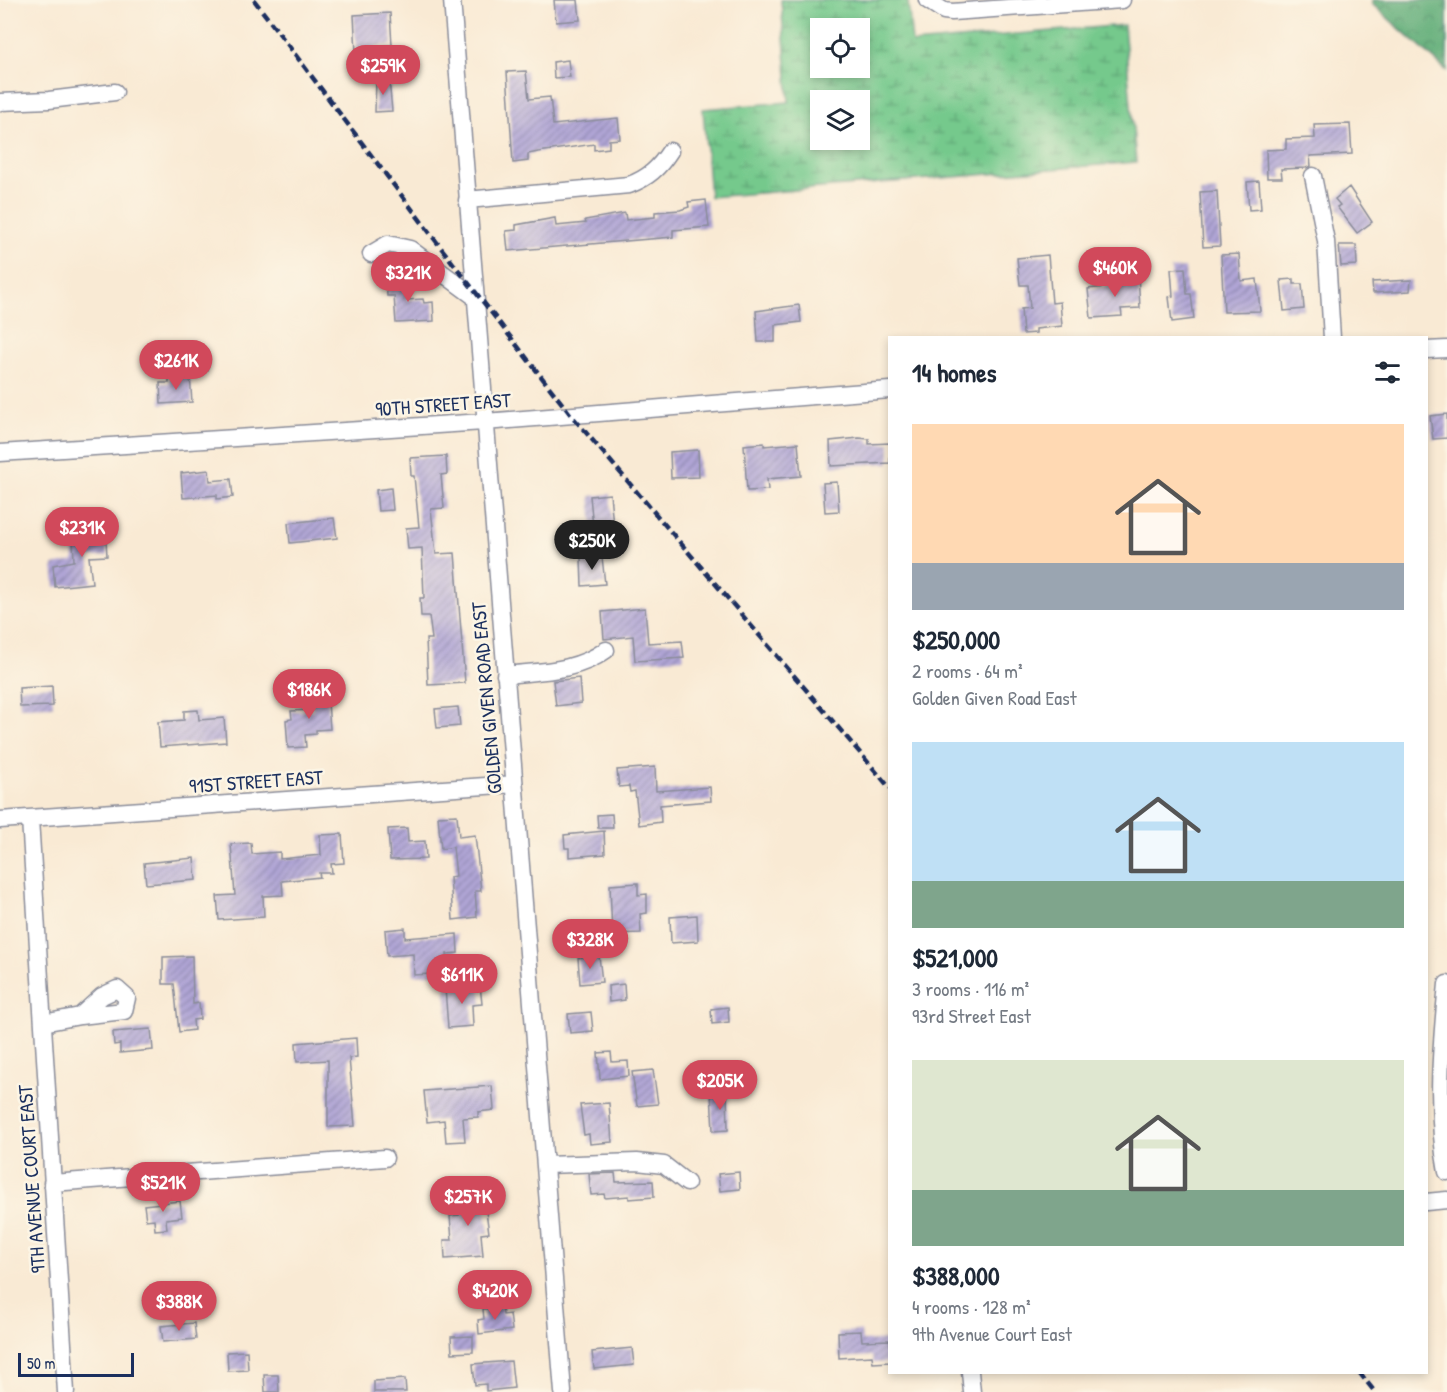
<!DOCTYPE html>
<html lang="en">
<head>
<meta charset="utf-8">
<style>
  body { margin:0; font-family:"Patrick Hand",sans-serif; background:#f6f6f7; color:#1f2937; height:100vh; display:flex; flex-direction:column; font-size:22px; white-space:nowrap }
  * { box-sizing:border-box; margin:0 }
  p { font-size:20px; color:#747a83 }
  .icon { flex:none; width:33px; height:33px; fill:none; stroke:currentColor; stroke-width:2; stroke-linecap:round; stroke-linejoin:round }
  .map { position:relative; flex:1; overflow:hidden }
  .sheet { position:absolute; left:888px; top:336px; width:540px; height:1038px; display:flex; flex-direction:column; background:#fff; border-radius:0px; box-shadow:0 3px 9px #0003 }
  .sheet>* { flex:none }
  .controls { position:absolute; left:810px; top:18px; display:grid; gap:12px }
  .controls a { display:grid; place-items:center; width:60px; height:60px; border-radius:0px; background:#fff; box-shadow:0 3px 9px #0003; font-size:30px }
  .scale { position:absolute; left:18px; bottom:15px; width:116px; box-sizing:border-box; padding-left:6px; border:3px solid #1b2f5e; border-top:0; font-size:16px; line-height:21px; white-space:nowrap; color:#1b2f5e; -webkit-text-stroke:4px #fcf5e5; paint-order:stroke }
  .price { position:absolute; translate:-50% -51px; padding:0 14px; border-radius:21px; background:#d1495b; color:#fff; font-size:20px; line-height:39px; filter:drop-shadow(0 2px 3px #0008) }
  .price::after { content:''; position:absolute; left:50%; top:36px; width:18px; height:14px; margin-left:-9px; background:inherit; clip-path:polygon(0 0,100% 0,50% 100%) }
  .price.selected { background:#222; color:#fff }
  ul { padding:0; list-style:none }
  li { display:grid; align-content:center; gap:12px; height:318px; padding:0 24px }
  li span { display:grid; place-items:center; height:186px; border-radius:0px; color:#555 }
  li>.icon { margin-inline-start:auto }
  span .icon { width:108px; height:108px; fill:#fffc; stroke-width:1 }
  li b { font-size:26px }
  h2 { display:flex; justify-content:space-between; align-items:center; height:72px; padding:0 24px; font-size:26px }
  .map>svg:first-child { display:block }
  .forest { fill:url(#forest-crowns); stroke:#3e6e6b; stroke-width:1.5 }
  .wetland { fill:url(#wetland-marsh); stroke:#487c75; stroke-width:1.5; fill-rule:evenodd }
  .building { fill:url(#building-hatch) }
  .lines { fill:none; stroke-linecap:round; stroke-linejoin:round }
  .minor-casing { stroke:#8a8c99; stroke-width:19 }
  .minor { stroke:#fff; stroke-width:16 }
  .rail { stroke:#1b2f5e; stroke-width:4.5; stroke-dasharray:9 4.5; stroke-linecap:butt }
  .labels { text-anchor:middle; dominant-baseline:central; stroke-width:5; stroke-linejoin:round; paint-order:stroke }
  .street-label { font-size:20px; fill:#1b2f5e; stroke:#fcf5e5 }
</style>
</head>
<body>
<div class="map">
<svg width="1447" height="1392" viewBox="0 0 1447 1392">
  <defs>
    <pattern id="forest-crowns" width="20" height="18" patternUnits="userSpaceOnUse" patternTransform="scale(1.5)"><rect width="20" height="18" fill="#60ad78"/><path d="M2 6a3 3 0 1 1 6 0M12 15a3 3 0 1 1 6 0" fill="none" stroke="#4e8d66"/></pattern>
    <pattern id="wetland-marsh" width="20" height="14" patternUnits="userSpaceOnUse" patternTransform="scale(1.5)"><rect width="20" height="14" fill="#75c98c"/><path d="M1 5h8M5 5V1M11 12h8M15 12V8" fill="none" stroke="#5fa476"/></pattern>
    <pattern id="building-hatch" width="6" height="6" patternUnits="userSpaceOnUse" patternTransform="scale(1.5)"><rect width="6" height="6" fill="#b0a5d5"/><path d="M-1 1l2-2M0 6l6-6M5 7l2-2" fill="none" stroke="#8e87b0"/></pattern>
  </defs>
  <rect width="100%" height="100%" fill="#fcf5e5"/>
  <filter id="ink" filterUnits="userSpaceOnUse"><feTurbulence type="fractalNoise" baseFrequency=".0167" numOctaves="2"/><feDisplacementMap in="SourceGraphic" scale="12" xChannelSelector="R" yChannelSelector="G"/><feConvolveMatrix kernelMatrix="1 2 1 2 8 2 1 2 1" color-interpolation-filters="sRGB"/></filter>
  <filter id="wash" filterUnits="userSpaceOnUse"><feTurbulence type="fractalNoise" baseFrequency=".008" numOctaves="4" result="noise"/><feDisplacementMap in="SourceGraphic" scale="24" xChannelSelector="R" yChannelSelector="G"/><feGaussianBlur stdDeviation="1.35" result="paint"/><feColorMatrix in="noise" values="0 0 0 0 0 0 0 0 0 0 0 0 0 0 0 0 0 1.4 0 .05"/><feComposite in="paint" operator="in"/></filter>
  <g filter="url(#wash)">
    <rect width="100%" height="100%" fill="#f9ead4"/>
    <path class="forest" d="M1372,0h75v71l-75,-67z"/>
    <path class="wetland" d="M781,0h127l4,43 212,-18 12,137 -426,35 -7,-88 86,-7zM820,28h40v40h-40zM820,100h40v40h-40z"/>
    <g id="blocks">
      <path class="building" d="M554,0h24l2,20 -24,2z
        M390,13l2,32 -17,1v6l-19,1 -2,-38z
        M568,60l2,17 -16,1 -1,-16z
        M526,71l3,28 21,-2 3,28 65,-7 2,21 -11,1v8l-15,2v-6l-56,8 -10,2v7l-15,2 -6,-91z
        M389,79l3,32 -17,1 1,-32z
        M1350,124l2,30 -42,2 1,10 -5,2 -25,1 1,9h-15l-1,-28 20,-1v-10l29,-1 -1,-13z
        M1259,181l2,28 -12,1 -2,-28z
        M1349,187l23,35 -15,11 -20,-26 3,-2 -5,-6z
        M1217,191l3,55 -17,1 -3,-55z
        M706,200l3,27 -36,3v7l-165,14 -2,-20 10,-1v-5l39,-7 1,8 30,-3 -1,-3 40,-7 1,7 29,-3v-5l25,-2 9,-3 -1,-5z
        M1339,245h17l1,20 -16,1z
        M1239,254l2,27 16,-2 3,32 -36,1 -3,-57z
        M1048,255l4,48 8,-1 2,24 -26,3v4l-13,1 -2,-25 9,-1 -2,-23h-8l-3,-27z
        M1185,268l2,26h4l3,25 -22,3 -3,-25 4,-1 -2,-27z
        M1138,274l2,34 -19,1 1,7 -31,2 -3,-29 34,-4 -1,-10z
        M405,276l2,24 16,-1 1,4 9,-1 1,19 -38,2 -2,-27h-7l-1,-19z
        M1294,279v5h8l2,25 -20,2 -3,-31z
        M1411,280l-1,11 -37,2 -1,-11z
        M799,305l2,17 -26,3v17h-17l-2,-31z
        M192,350h15l1,20h-16z
        M190,376l2,26 -31,2 -1,-21h9v-5z
        M1447,414v24l-14,1 -3,-23z
        M859,438l10,1v5l21,-1v20l-59,3 -1,-25z
        M764,443v3l34,-3 3,33 -34,3 1,11 -21,1 -3,-46z
        M698,450l1,27 -28,1 -1,-26z
        M446,456l1,18 -6,1 3,33 -13,1 5,45 19,-1 10,130 -37,2 -2,-46h6l-3,-23h-8l-1,-18h4l-2,-50 -14,1 -2,-21 13,-1 -5,-51h-3l-1,-18z
        M209,470l1,11 21,-2 2,18 -16,2v-4l-34,3 -2,-25z
        M837,482l2,29 -14,1 -2,-29z
        M391,488l2,22 -15,1 -2,-21z
        M610,494l3,31 -20,2 -3,-31z
        M334,518l3,20 -47,5 -2,-20z
        M105,524l2,32 -18,1 3,26 -37,4 -2,-22 21,-4 -1,-22 12,-1 -1,-13z
        M602,557l3,27 -23,2 -1,-28z
        M645,608l3,35 34,-2 2,17 -49,3 -2,-25 -29,3 -2,-27z
        M579,678l2,25 -25,3 -3,-25z
        M52,686l1,20 -33,1 -1,-19z
        M327,688l3,41 -14,1v4l-11,1 1,12 -18,1 -2,-28 6,-1 -1,-8 22,-1 -1,-21z
        M458,707l2,19 -23,2 -2,-19z
        M198,710l1,10 25,-2 2,24 -66,5 -2,-25 26,-2v-9z
        M655,767l1,24 54,-4 1,14 -51,4 1,17 -22,3 -4,-34 -5,1 -1,-6 -10,1 -2,-17z
        M612,814l1,14h-15l-1,-13z
        M457,815l2,22 16,-2 6,56h-6l2,26 -24,3 -3,-43 6,-1 -3,-29 -12,2 -3,-33z
        M407,828l1,14 17,-1 1,18 -36,1 -2,-31z
        M604,831l1,23 -36,3v-9h-4l-1,-13z
        M342,834l2,29 -13,1 1,9h-13l1,4 -38,4 1,14 -20,1 1,21 -45,3 -2,-24 18,-1 -4,-51 20,-1 1,11 28,-2v7l41,-4 -1,-20z
        M194,858l2,22 -50,4 -2,-21z
        M638,883v12l9,-1v19l-7,1 1,19 -29,1 -2,-49z
        M697,915l1,26 -27,2 -1,-26z
        M405,928v10l52,-4 1,19 -11,1 1,19 -34,2 -1,-21 -26,2 -2,-26z
        M192,956l1,48 6,-1 1,16 -7,1 1,10 -15,2 -5,-48h-11v-27z
        M599,956l3,26 -22,2 -2,-26z
        M624,984l1,16 -16,2 -1,-16z
        M480,985l2,19 -10,1 1,21 -25,2 -3,-40z
        M728,1007l1,15 -17,2 -1,-15z
        M591,1012l2,19 -23,2 -2,-19z
        M151,1029l2,21 -33,3v-9l-6,1 -1,-13z
        M356,1038l1,19 -8,1 6,68 -27,1v-67l-31,2 -1,-19z
        M611,1052l1,10 16,-1 1,15 -29,3 -2,-26z
        M653,1070l5,34 -21,2 -5,-34z
        M492,1086l2,24 -16,2v5l-15,1 2,23 -19,1 -2,-22 -17,2 -3,-31z
        M711,1092h16l1,38 -15,1z
        M609,1103l3,39 -22,2 -1,-10 -5,1 -4,-30z
        M739,1172l1,17 -20,2 -2,-17z
        M615,1173l1,9 37,-1 1,16 -25,2v-3l-24,2 -1,-4 -13,1 -2,-21z
        M483,1190l6,43 -8,1 2,22 -38,3 -1,-19h8l-2,-24 9,-1 -2,-23z
        M180,1201l2,16 -16,2 1,10 -12,1 -1,-11 -8,1 -2,-15z
        M502,1307l1,8 7,-1 2,16 -33,4 -1,-14 6,-1 -1,-10z
        M194,1323l2,16 -33,3 -2,-16z
        M861,1331l1,10 28,-1v22l-17,1 -1,-7 -33,2 -1,-26z
        M473,1336v16l-21,1 -1,-16z
        M632,1348l2,17 -40,4 -2,-17z
        M247,1351l1,19 -20,1 -1,-19z
        M511,1361l3,27 -28,3v-7l-11,1 -2,-21z
        M264,1375h14l1,17h-14z
        M405,1379l1,13h-32v-11z"/>
    </g>
  </g>
  <g filter="url(#ink)">
    <use href="#blocks" fill-opacity="0" stroke="#8a8c99" stroke-width="1.5"/>
    <g class="lines">
      <defs>
        <path id="minor" d="M452,0l111,1392
          M927,0l17,11 8,1 170,-12
          M0,102l49,-2 66,-8
          M1313,176l13,65 6,97
          M467,200l162,-15c19,-7 30,-17 41,-34
          M371,254l17,-10 22,5 65,48
          M1426,350l21,-1
          M0,453l484,-31 406,-32
          M505,675c36,-4 71,-3 101,-25
          M30,819l36,573
          M0,820l514,-36
          M1447,984c-6,61 -12,126 0,188
          M43,1023l37,-7 22,-20 15,-7 10,9 -3,13 -44,5
          M545,1165l92,-3 27,3 23,18
          M52,1183l333,-25
          M1426,1202l21,-2
          M970,1372l2,20"/>
      </defs>
      <use href="#minor" class="minor-casing"/>
      <use href="#minor" class="minor"/>
      <path class="rail" d="M254,0l188,249 129,166 319,373
        M1359,1372l16,20"/>
    </g>
  </g>
  <g class="labels">
    <g class="street-label">
      <text transform="translate(443 404) rotate(-4)">90TH STREET EAST</text>
      <text transform="translate(486 698) rotate(-95)">GOLDEN GIVEN ROAD EAST</text>
      <text transform="translate(256 781) rotate(-4)">91ST STREET EAST</text>
      <text transform="translate(31 1179) rotate(-94)">9TH AVENUE COURT EAST</text>
    </g>
  </g>
</svg>
<div class="controls">
<a><svg class="icon" aria-label="locate" viewBox="0 0 24 24"><circle cx="12" cy="12" r="6"/><path d="M12 2v4M12 18v4M2 12h4M18 12h4"/></svg></a>
<a><svg class="icon" aria-label="layers" viewBox="0 0 24 24"><path d="M12 4l9 5-9 5-9-5zM3 14l9 5 9-5"/></svg></a>
</div>
<div class="scale">50 m</div>
<b class="price" style="left:383px;top:96px">$259K</b>
<b class="price" style="left:1115px;top:298px">$460K</b>
<b class="price" style="left:408px;top:303px">$321K</b>
<b class="price" style="left:176px;top:391px">$261K</b>
<b class="price" style="left:82px;top:558px">$231K</b>
<b class="price selected" style="left:592px;top:571px">$250K</b>
<b class="price" style="left:309px;top:720px">$186K</b>
<b class="price" style="left:590px;top:970px">$328K</b>
<b class="price" style="left:462px;top:1005px">$611K</b>
<b class="price" style="left:720px;top:1111px">$205K</b>
<b class="price" style="left:163px;top:1213px">$521K</b>
<b class="price" style="left:468px;top:1227px">$257K</b>
<b class="price" style="left:495px;top:1321px">$420K</b>
<b class="price" style="left:179px;top:1332px">$388K</b>
<section class="sheet">
<h2>14 homes<svg class="icon" aria-label="filters" viewBox="0 0 24 24"><path d="M4 7h16M4 17h16"/><circle cx="9" cy="7" r="2"/><circle cx="15" cy="17" r="2"/></svg></h2>
<ul>
<li><span style="background:linear-gradient(#ffd9b3 75%,#9aa5b1 0)"><svg class="icon" aria-label="home" viewBox="0 0 24 24"><path d="M3 11l9-7 9 7M6 9v11h12V9"/></svg></span><div><b>$250,000</b><p>2 rooms · 64 m²</p><p>Golden Given Road East</p></div></li>
<li><span style="background:linear-gradient(#bfe0f5 75%,#7fa58c 0)"><svg class="icon" aria-label="home" viewBox="0 0 24 24"><path d="M3 11l9-7 9 7M6 9v11h12V9"/></svg></span><div><b>$521,000</b><p>3 rooms · 116 m²</p><p>93rd Street East</p></div></li>
<li><span style="background:linear-gradient(#dfe7d0 70%,#7fa58c 0)"><svg class="icon" aria-label="home" viewBox="0 0 24 24"><path d="M3 11l9-7 9 7M6 9v11h12V9"/></svg></span><div><b>$388,000</b><p>4 rooms · 128 m²</p><p>9th Avenue Court East</p></div></li>
</ul>
</section>
</div>
</body>
</html>
